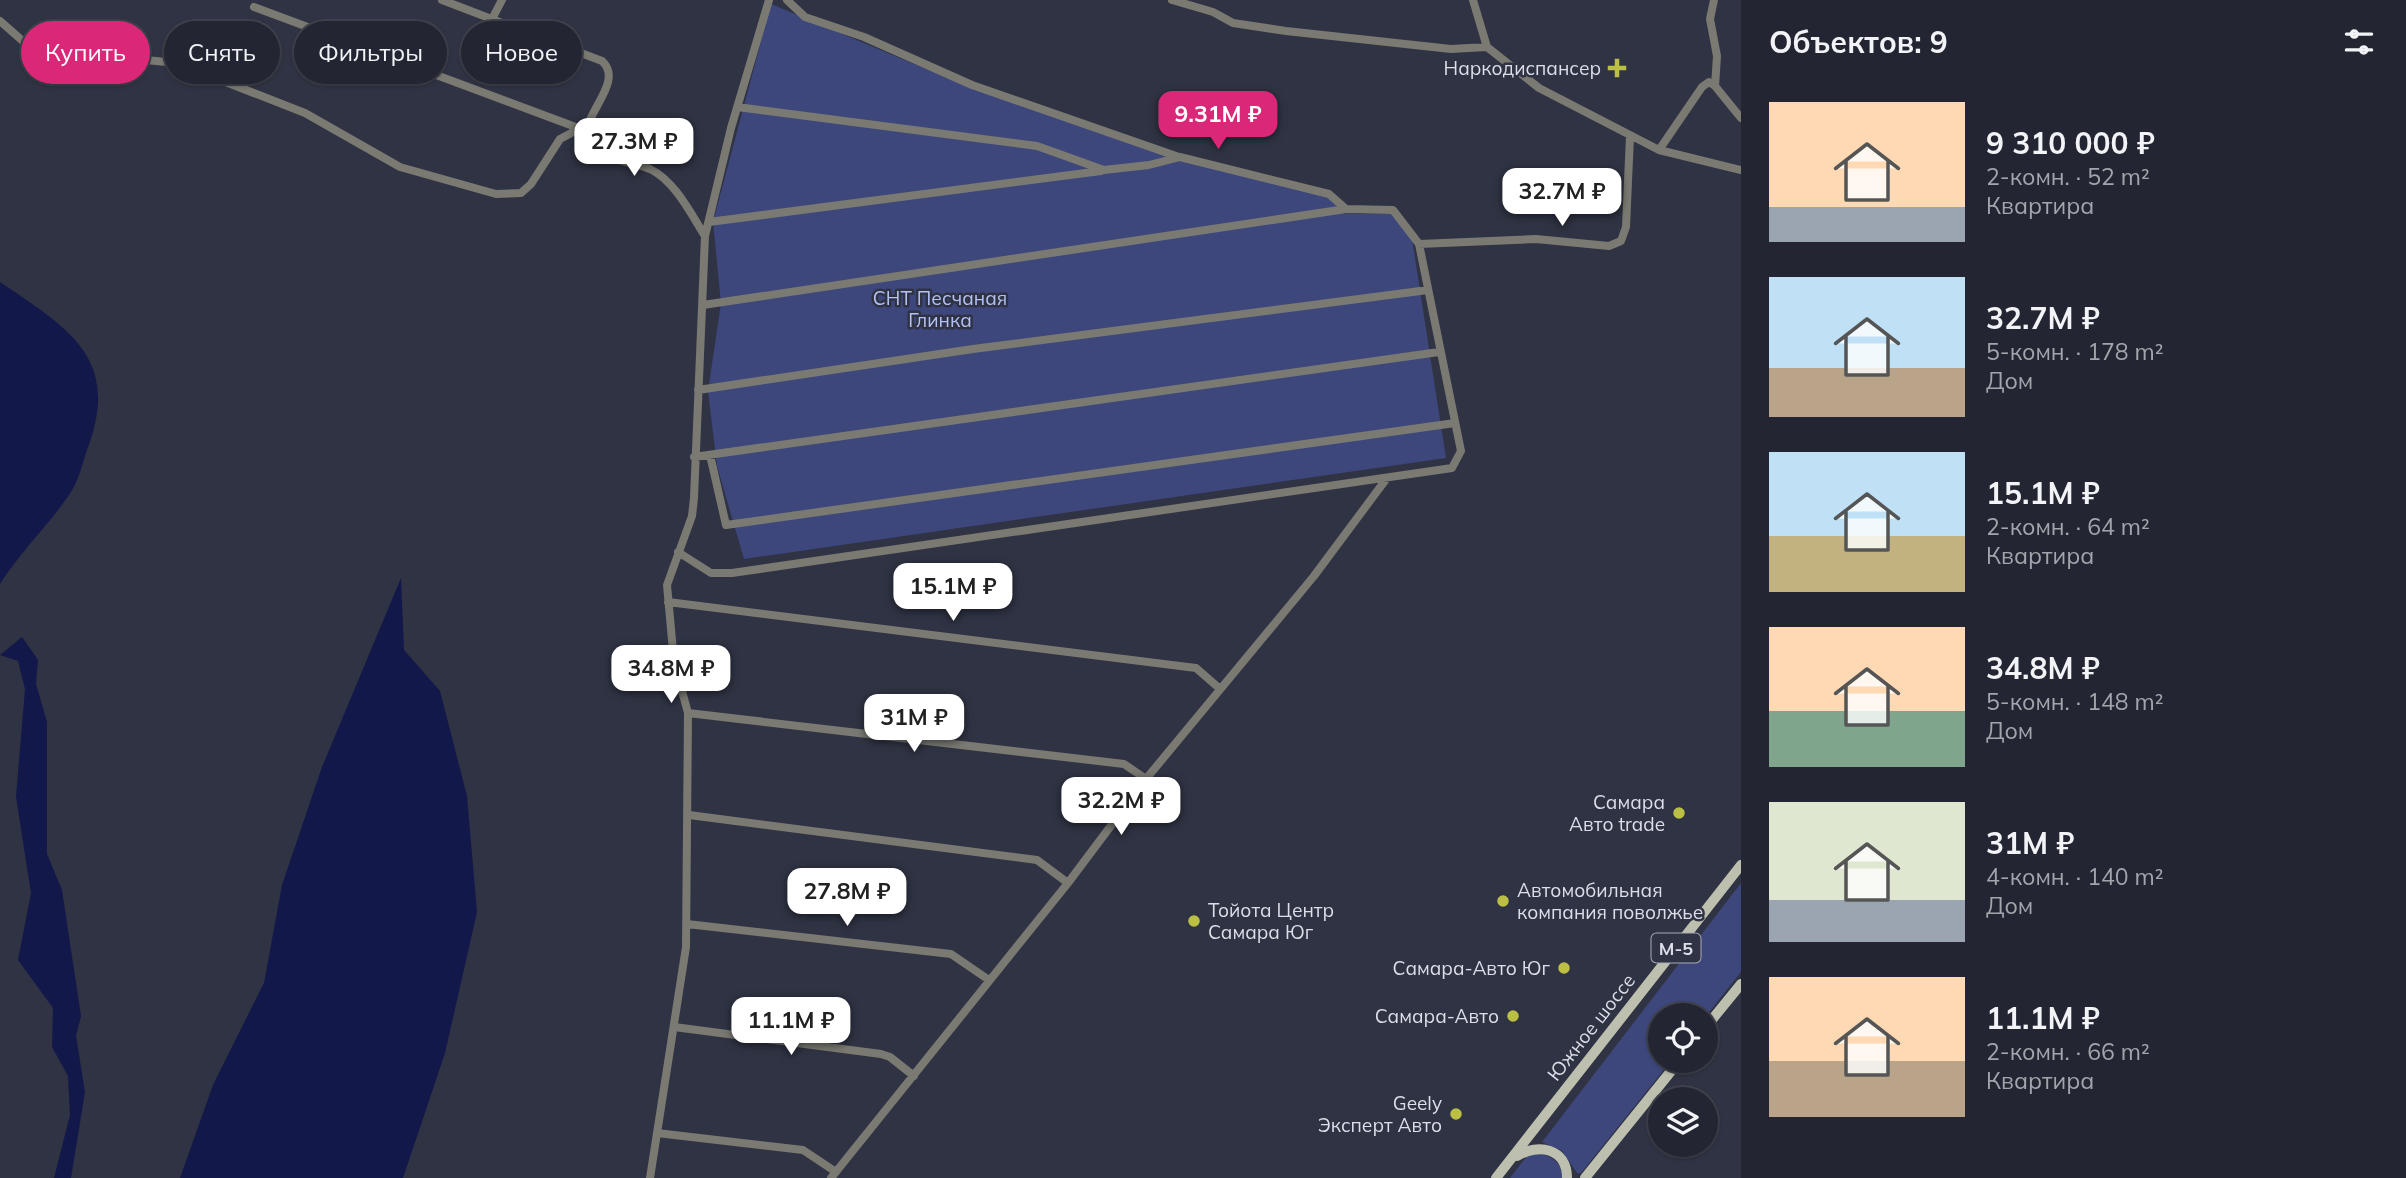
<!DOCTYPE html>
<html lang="ru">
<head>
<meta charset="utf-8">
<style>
  body { margin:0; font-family:Mulish,sans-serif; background:#2b2e3a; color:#f1f3f6; height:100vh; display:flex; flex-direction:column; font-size:26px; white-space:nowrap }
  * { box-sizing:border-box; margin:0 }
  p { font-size:23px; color:#a3a5ac }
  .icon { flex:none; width:38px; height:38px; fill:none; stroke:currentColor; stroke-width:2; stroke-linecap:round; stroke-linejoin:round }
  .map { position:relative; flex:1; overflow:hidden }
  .drawer { display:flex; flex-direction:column; background:#232632; width:665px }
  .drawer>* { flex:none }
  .hud { position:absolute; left:21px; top:21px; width:665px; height:63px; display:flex; gap:14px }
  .buttons { position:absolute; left:1648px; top:1003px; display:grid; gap:14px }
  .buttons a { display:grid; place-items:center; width:70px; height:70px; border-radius:50%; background:#232632; box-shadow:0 2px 5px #0004,0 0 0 2px #40434d; font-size:35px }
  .price { position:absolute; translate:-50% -60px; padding:0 16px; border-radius:14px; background:#fff; color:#222; font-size:23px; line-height:46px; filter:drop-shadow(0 2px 4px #0008) }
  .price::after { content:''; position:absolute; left:50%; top:42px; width:21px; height:16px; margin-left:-10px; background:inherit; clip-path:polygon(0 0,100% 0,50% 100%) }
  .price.active { background:#db2777; color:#fff }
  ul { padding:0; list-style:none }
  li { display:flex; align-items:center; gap:21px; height:175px; padding:0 28px }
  li span { display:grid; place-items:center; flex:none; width:196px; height:140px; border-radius:0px; color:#555 }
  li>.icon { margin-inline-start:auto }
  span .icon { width:84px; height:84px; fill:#fffc; stroke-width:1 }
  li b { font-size:30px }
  h2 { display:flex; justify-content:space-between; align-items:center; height:84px; padding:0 28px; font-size:30px }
  .tag { padding:0 24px; border-radius:32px; background:#232632; box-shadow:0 2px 5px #0004,0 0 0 2px #40434d; font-size:24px; line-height:63px }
  .tag.active { background:#db2777; color:#fff }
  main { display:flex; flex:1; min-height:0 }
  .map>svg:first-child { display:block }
  .green { fill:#3d477c }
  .water { fill:#13184a }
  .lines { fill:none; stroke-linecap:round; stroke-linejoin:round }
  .minor { stroke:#7a7a72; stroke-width:8 }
  .major { stroke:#bec0af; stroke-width:10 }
  .poi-dot { fill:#bbc044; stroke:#2f3343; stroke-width:2.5 }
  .labels { text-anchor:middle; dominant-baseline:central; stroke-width:5; stroke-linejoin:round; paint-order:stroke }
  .shield { fill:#2f3343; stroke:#a8abb7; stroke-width:2 }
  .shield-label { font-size:18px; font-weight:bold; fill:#dcdfe9 }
  .poi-label { font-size:19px; fill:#dcdfe9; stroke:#2f3343; text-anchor:end }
  .park-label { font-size:19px; fill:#b4c1f5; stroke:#2f3343 }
  .street-label { font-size:19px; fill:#dcdfe9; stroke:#2f3343 }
</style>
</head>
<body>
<main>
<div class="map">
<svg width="1741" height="1178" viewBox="0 0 1741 1178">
  <rect width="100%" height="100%" fill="#2f3343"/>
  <path class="green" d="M771,4l200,84 210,73 148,35 16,18h47l20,25 34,219 -702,101 -27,-93 -9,-75 13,-88 -8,-81z
    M1741,883v89l-35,44 -45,-1v45l10,1 -90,112h-4l-15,-22 -20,-9z
    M1535,1153c15,2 27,8 28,25h-53l17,-22z"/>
  <path class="water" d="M0,282c69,47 122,76 87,168 -5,15 -9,33 -18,45 -21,31 -49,57 -69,89z
    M401,578l3,72 36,41 27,105 10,116 -32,141 -42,125h-223l33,-93 51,-102 18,-98 40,-118z
    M22,637l16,23 -2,24 11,38v132l15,36 19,126 -5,20 9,56 -14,86h-17l16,-63 -2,-39 -16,-29 1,-39 -35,-48 13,-67 -15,-96 9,-108 -7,-28 -18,-6z"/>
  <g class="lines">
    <path class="minor" d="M442,0l160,61c24,22 -24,56 -14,80 8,19 44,20 62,28 25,12 41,45 55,67
      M787,0l18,17 59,20 108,48 207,72
      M1172,0l41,12 20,11 53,8 165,18 36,-2 52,41 120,62 82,20
      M1473,0l14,47
      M1714,0l-4,19 7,37 -2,30 26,32
      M254,7l327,122
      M492,19l10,-19
      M0,21l25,22 15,7 137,13 128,50 95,54 96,27 25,-1 10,-9 29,-45 19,-10
      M1659,150l43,-63 7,-5 6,4
      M709,222l392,-51
      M1419,244l117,-5 73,7 12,-5 5,-14 4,-91
      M703,305l643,-96
      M698,390l275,-41 455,-59
      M710,455l16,70 729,-102
      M694,457l745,-105
      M678,552l33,21h21l720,-105 9,-17 -42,-207 -26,-34 -47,-1 -17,-15 -149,-37 -31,8 -45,5 -67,-24 -300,-39
      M668,602l528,66 23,20
      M688,713l436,51 22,15
      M689,815l348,45 31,23
      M687,924l264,30 38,26
      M674,1027l207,27 9,3 24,19
      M657,1133l146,17 33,22
      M650,1178l36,-231 2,-234 -14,-51 -7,-77 25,-69 2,-18 11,-262 26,-108 38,-128
      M831,1178l237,-295 78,-104 168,-203 73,-98"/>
    <path class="major" d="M1706,1027l35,-43
      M1517,1156c21,-13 50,-8 50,22
      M1496,1178l245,-313
      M1585,1178l95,-118"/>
  </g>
  <g class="poi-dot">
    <path d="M1613.5 57.5h7v7h7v7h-7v7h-7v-7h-7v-7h7z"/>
    <circle cx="1679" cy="813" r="7"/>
    <circle cx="1503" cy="901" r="7"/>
    <circle cx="1194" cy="921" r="7"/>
    <circle cx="1564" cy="968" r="7"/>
    <circle cx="1513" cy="1016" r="7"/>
    <circle cx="1456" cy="1114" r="7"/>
  </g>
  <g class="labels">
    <rect class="shield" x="1651.5" y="933.5" width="49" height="29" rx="5"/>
    <g class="shield-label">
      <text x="1676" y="948">М-5</text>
    </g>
    <g class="poi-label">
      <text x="1601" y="68">Наркодиспансер</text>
      <text x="1665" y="802">Самара<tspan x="1665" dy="22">Авто trade</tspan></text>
      <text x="1517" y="890" text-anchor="start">Автомобильная<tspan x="1517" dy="22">компания поволжье</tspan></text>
      <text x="1208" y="910" text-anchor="start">Тойота Центр<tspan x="1208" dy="22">Самара Юг</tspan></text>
      <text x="1550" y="968">Самара-Авто Юг</text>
      <text x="1499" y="1016">Самара-Авто</text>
      <text x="1442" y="1103">Geely<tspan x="1442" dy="22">Эксперт Авто</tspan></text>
    </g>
    <g class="park-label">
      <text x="940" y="298">СНТ Песчаная<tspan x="940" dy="22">Глинка</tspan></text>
    </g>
    <g class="street-label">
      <text transform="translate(1591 1027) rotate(-52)">Южное шоссе</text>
    </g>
  </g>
</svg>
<div class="buttons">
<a><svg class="icon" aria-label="locate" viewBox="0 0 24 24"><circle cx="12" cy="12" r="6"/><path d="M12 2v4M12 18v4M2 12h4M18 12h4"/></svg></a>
<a><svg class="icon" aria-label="layers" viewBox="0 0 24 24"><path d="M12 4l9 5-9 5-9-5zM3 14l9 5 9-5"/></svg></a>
</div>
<b class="price active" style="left:1218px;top:151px">9.31M ₽</b>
<b class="price" style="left:634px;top:178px">27.3M ₽</b>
<b class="price" style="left:1562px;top:228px">32.7M ₽</b>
<b class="price" style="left:953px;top:623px">15.1M ₽</b>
<b class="price" style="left:671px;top:705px">34.8M ₽</b>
<b class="price" style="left:914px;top:754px">31M ₽</b>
<b class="price" style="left:1121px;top:837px">32.2M ₽</b>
<b class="price" style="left:847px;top:928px">27.8M ₽</b>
<b class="price" style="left:791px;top:1057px">11.1M ₽</b>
<div class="hud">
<a class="tag active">Купить</a>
<a class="tag">Снять</a>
<a class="tag">Фильтры</a>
<a class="tag">Новое</a>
</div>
</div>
<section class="drawer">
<h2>Объектов: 9<svg class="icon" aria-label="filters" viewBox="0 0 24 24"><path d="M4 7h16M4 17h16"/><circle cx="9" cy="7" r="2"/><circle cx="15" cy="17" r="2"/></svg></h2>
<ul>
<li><span style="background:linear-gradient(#ffd9b3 75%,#9aa5b1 0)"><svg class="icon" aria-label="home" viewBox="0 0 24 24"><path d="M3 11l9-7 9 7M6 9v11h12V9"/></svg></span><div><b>9 310 000 ₽</b><p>2-комн. · 52 m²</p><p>Квартира</p></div></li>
<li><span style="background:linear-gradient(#bfe0f5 65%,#b9a48a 0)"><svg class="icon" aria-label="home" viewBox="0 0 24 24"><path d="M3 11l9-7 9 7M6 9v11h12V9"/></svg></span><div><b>32.7M ₽</b><p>5-комн. · 178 m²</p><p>Дом</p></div></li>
<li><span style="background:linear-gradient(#bfe0f5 60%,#c2b280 0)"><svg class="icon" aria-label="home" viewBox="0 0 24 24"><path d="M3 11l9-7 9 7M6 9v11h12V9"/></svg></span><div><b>15.1M ₽</b><p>2-комн. · 64 m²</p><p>Квартира</p></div></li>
<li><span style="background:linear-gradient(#ffd9b3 60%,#7fa58c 0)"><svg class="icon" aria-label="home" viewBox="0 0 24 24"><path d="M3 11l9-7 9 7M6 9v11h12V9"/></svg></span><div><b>34.8M ₽</b><p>5-комн. · 148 m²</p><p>Дом</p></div></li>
<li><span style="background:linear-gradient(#dfe7d0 70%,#9aa5b1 0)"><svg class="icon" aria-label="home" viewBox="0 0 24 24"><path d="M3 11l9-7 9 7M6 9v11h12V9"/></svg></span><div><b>31M ₽</b><p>4-комн. · 140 m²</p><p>Дом</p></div></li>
<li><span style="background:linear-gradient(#ffd9b3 60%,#b9a48a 0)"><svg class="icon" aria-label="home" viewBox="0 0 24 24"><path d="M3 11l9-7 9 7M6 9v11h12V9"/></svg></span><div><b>11.1M ₽</b><p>2-комн. · 66 m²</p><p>Квартира</p></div></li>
</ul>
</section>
</main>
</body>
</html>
